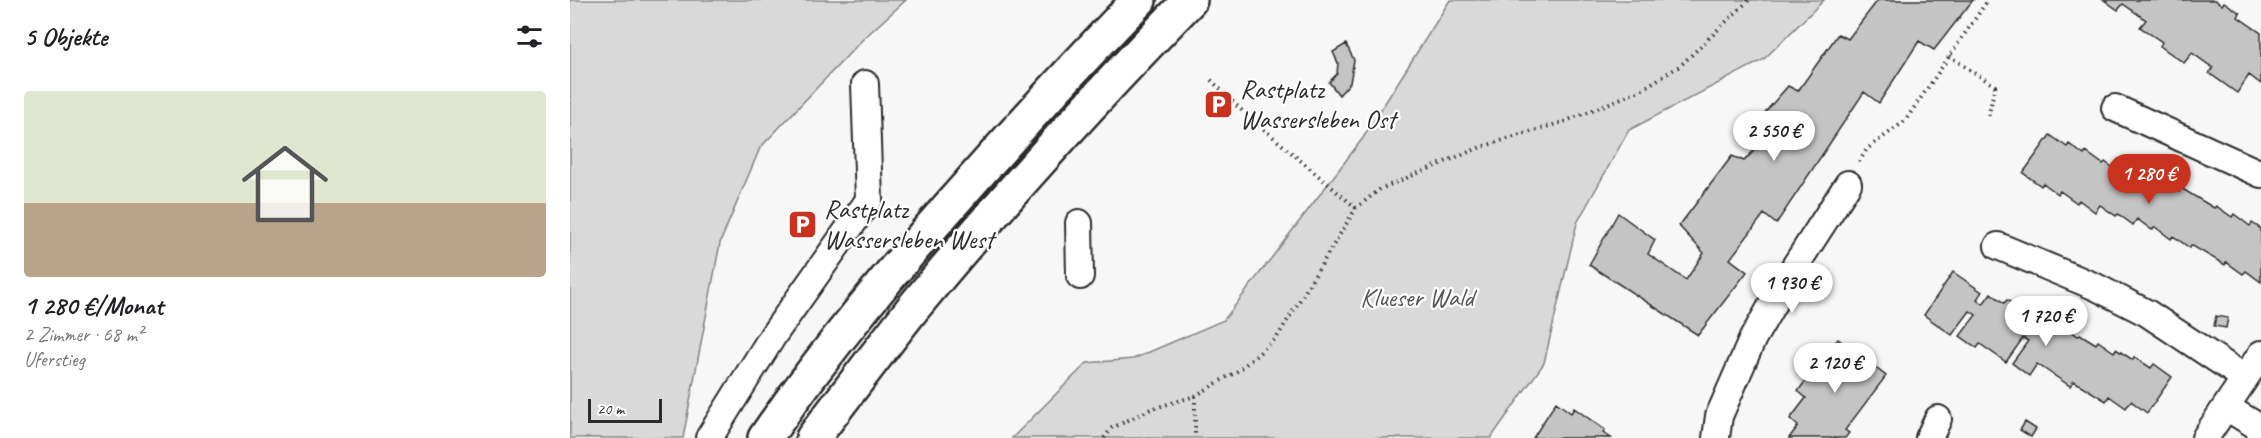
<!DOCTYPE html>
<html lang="de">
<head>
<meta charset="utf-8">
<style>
  body { margin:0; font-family:Caveat,sans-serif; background:#f6f6f6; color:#202124; height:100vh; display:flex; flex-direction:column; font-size:22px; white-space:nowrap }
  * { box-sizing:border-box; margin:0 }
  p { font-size:20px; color:#757577 }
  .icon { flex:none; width:33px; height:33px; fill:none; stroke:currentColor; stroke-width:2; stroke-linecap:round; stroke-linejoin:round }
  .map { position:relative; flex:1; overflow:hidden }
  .details { display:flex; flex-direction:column; background:#fff; width:570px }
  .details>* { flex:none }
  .scale { position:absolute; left:18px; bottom:15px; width:74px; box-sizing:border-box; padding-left:6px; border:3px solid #2b2b2b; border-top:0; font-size:16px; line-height:21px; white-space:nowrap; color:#2b2b2b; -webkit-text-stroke:4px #fff; paint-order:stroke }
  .price { position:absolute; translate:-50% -51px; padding:0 14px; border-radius:21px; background:#fff; color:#222; font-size:20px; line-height:39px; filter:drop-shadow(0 2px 3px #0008) }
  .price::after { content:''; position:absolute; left:50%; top:36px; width:18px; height:14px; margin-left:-9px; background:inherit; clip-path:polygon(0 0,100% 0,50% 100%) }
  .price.current { background:#c8321e; color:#fff }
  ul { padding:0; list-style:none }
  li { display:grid; align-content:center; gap:12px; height:318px; padding:0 24px }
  li span { display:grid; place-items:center; height:186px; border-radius:6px; color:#555 }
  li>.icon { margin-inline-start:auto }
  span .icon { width:108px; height:108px; fill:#fffc; stroke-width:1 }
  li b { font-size:26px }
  h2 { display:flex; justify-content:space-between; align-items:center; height:72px; padding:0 24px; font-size:26px }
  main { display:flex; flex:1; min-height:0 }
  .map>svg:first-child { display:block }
  .green { fill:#d9d9d9; stroke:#828282; stroke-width:1.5 }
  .building { fill:#c4c4c4; stroke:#2b2b2b; stroke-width:1.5 }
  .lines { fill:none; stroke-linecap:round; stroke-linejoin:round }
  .minor-casing { stroke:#2b2b2b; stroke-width:30 }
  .highway-casing { stroke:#2b2b2b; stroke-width:38 }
  .path { stroke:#2b2b2b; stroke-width:4; stroke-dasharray:1.5 4.5; stroke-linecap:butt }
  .minor { stroke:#fff; stroke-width:26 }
  .highway { stroke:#fff; stroke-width:33 }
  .labels { text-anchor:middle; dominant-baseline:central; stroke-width:4.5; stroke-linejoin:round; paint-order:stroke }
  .poi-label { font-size:26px; fill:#2b2b2b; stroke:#fff; text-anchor:start }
  .park-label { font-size:26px; fill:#565656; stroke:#fff }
</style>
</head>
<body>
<main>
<section class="details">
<h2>5 Objekte<svg class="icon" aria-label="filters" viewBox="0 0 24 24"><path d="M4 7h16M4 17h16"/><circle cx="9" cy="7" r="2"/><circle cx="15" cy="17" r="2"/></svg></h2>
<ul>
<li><span style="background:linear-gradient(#dfe7d0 60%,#b9a48a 0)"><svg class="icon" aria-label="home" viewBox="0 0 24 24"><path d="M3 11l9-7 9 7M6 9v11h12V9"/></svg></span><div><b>1 280 €/Monat</b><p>2 Zimmer · 68 m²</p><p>Uferstieg</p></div></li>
</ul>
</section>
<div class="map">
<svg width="1691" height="438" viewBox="0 0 1691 438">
  <rect width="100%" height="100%" fill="#f7f7f7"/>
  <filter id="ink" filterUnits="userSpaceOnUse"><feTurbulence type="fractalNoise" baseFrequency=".0167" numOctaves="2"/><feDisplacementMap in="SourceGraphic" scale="12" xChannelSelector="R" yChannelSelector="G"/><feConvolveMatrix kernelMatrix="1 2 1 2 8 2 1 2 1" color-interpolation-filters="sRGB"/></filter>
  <g filter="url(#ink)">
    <path class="green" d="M0,0h336l-43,39 -103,109 -40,95 -37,195h-113z
      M880,0h374l-61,60 -134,70 -52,93 -33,140 -53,75h-479l75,-75 46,-4 91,-39 139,-182z"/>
    <path class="building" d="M1308,0h95l-39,50 -15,-9 -40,62 -15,-11 -88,132 -12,-10 -34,45 17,13 -49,63 -109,-70 29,-52 37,27 -7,14 38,26 18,-27 -25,-27 53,-70 12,5 28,-29 -11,-15 27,-31 10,5 40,-57 10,5z
      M1534,0h111l7,5 2,-3 16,11 -2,4 23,16v51l-12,-9 -12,18 -28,-20 4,-5 -21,-15 -8,10 -24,-17 2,-4 -22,-15 6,-7 -23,-16 -5,6z
      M776,44l8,16 -4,23 -11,12 -10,-13 8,-8 1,-11 -5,-11z
      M1480,135l17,12 2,-3 15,11 2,-3 17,12 2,-2 14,10 5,-6 17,12 1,-3 17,12 4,-6 16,11 2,-4 33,20 2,-2 16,11 2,-3 16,12 2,-3 9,6v53l-15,-11 -3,3 -17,-12 -1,3 -34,-20 -1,3 -17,-12 -2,3 -16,-12 -3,3 -15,-11 -4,6 -15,-11 -2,2 -16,-11 -5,7 -16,-12 -2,3 -17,-12 -2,3 -15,-11 -2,3 -18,-13z
      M1383,272l29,20 -5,7 6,5 8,-11 13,10 3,-3 29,20 -5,6 5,3 5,-8 16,11 5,-7 16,11 2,-2 16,10 2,-3 16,11 2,-3 17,11 1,-3 17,11 3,-4 18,13 -25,36 -16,-12 -5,7 -17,-12 -3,5 -32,-20 -4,5 -33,-22 -8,12 -17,-13 16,-22 -5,-3 -17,24 -26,-18 -3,4 -17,-12 16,-21 -6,-4 -18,24 -28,-20z
      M1646,316l12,2 -2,10 -12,-2z
      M1268,339l48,37 -41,54 4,3 -4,5h-56l9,-12 -8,-7 16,-21 -8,-7z
      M986,402l15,11 3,-5 31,22 -2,3 8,5h-78z
      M1455,422l11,7 -5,8 -11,-7z"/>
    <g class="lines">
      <defs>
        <path id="minor" d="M1545,108l146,66
          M509,223l1,53
          M1428,246l98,41 51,26 98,65
          M1656,407l31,19 4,8
          M139,438l65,-104 95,-134 -4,-116
          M1146,438l3,-22 34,-78 37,-64 58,-90
          M1359,438l9,-19
          M1635,438l56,-84"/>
        <path id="highway" d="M195,438c62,-90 132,-173 205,-255 55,-62 111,-124 169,-183
          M243,438c33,-43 66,-87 100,-130 88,-107 181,-209 277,-308"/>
      </defs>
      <use href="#minor" class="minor-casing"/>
      <use href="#highway" class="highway-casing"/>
      <path class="path" d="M1379,56l46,30 -7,32
        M641,80l27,27 118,101
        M1289,162l8,-13 38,-28 83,-121
        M625,396v42
        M534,438l8,-10 39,-19 44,-13 44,-26 37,-31 80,-131 24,-19 101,-42 85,-26 75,-31 40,-25 68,-65"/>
      <use href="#minor" class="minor"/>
      <use href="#highway" class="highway"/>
    </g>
  </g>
  <defs>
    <symbol id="parking-square" viewBox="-11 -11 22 22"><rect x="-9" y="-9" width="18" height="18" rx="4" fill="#c8321e" stroke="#fff"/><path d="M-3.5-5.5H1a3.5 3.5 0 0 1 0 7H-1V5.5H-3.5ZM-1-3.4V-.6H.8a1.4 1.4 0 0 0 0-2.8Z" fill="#fff"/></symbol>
  </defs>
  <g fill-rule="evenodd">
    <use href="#parking-square" x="632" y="88" width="33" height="33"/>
    <use href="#parking-square" x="216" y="208" width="33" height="33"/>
  </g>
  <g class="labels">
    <g class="poi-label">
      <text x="670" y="89">Rastplatz<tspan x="670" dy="30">Wassersleben Ost</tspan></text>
      <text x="254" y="209">Rastplatz<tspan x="254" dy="30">Wassersleben West</tspan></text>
    </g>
    <g class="park-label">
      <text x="847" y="297">Klueser Wald</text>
    </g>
  </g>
</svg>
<div class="scale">20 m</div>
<b class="price" style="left:1204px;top:162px">2 550 €</b>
<b class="price current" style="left:1579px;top:205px">1 280 €</b>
<b class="price" style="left:1222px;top:314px">1 930 €</b>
<b class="price" style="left:1476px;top:347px">1 720 €</b>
<b class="price" style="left:1265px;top:394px">2 120 €</b>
</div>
</main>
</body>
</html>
